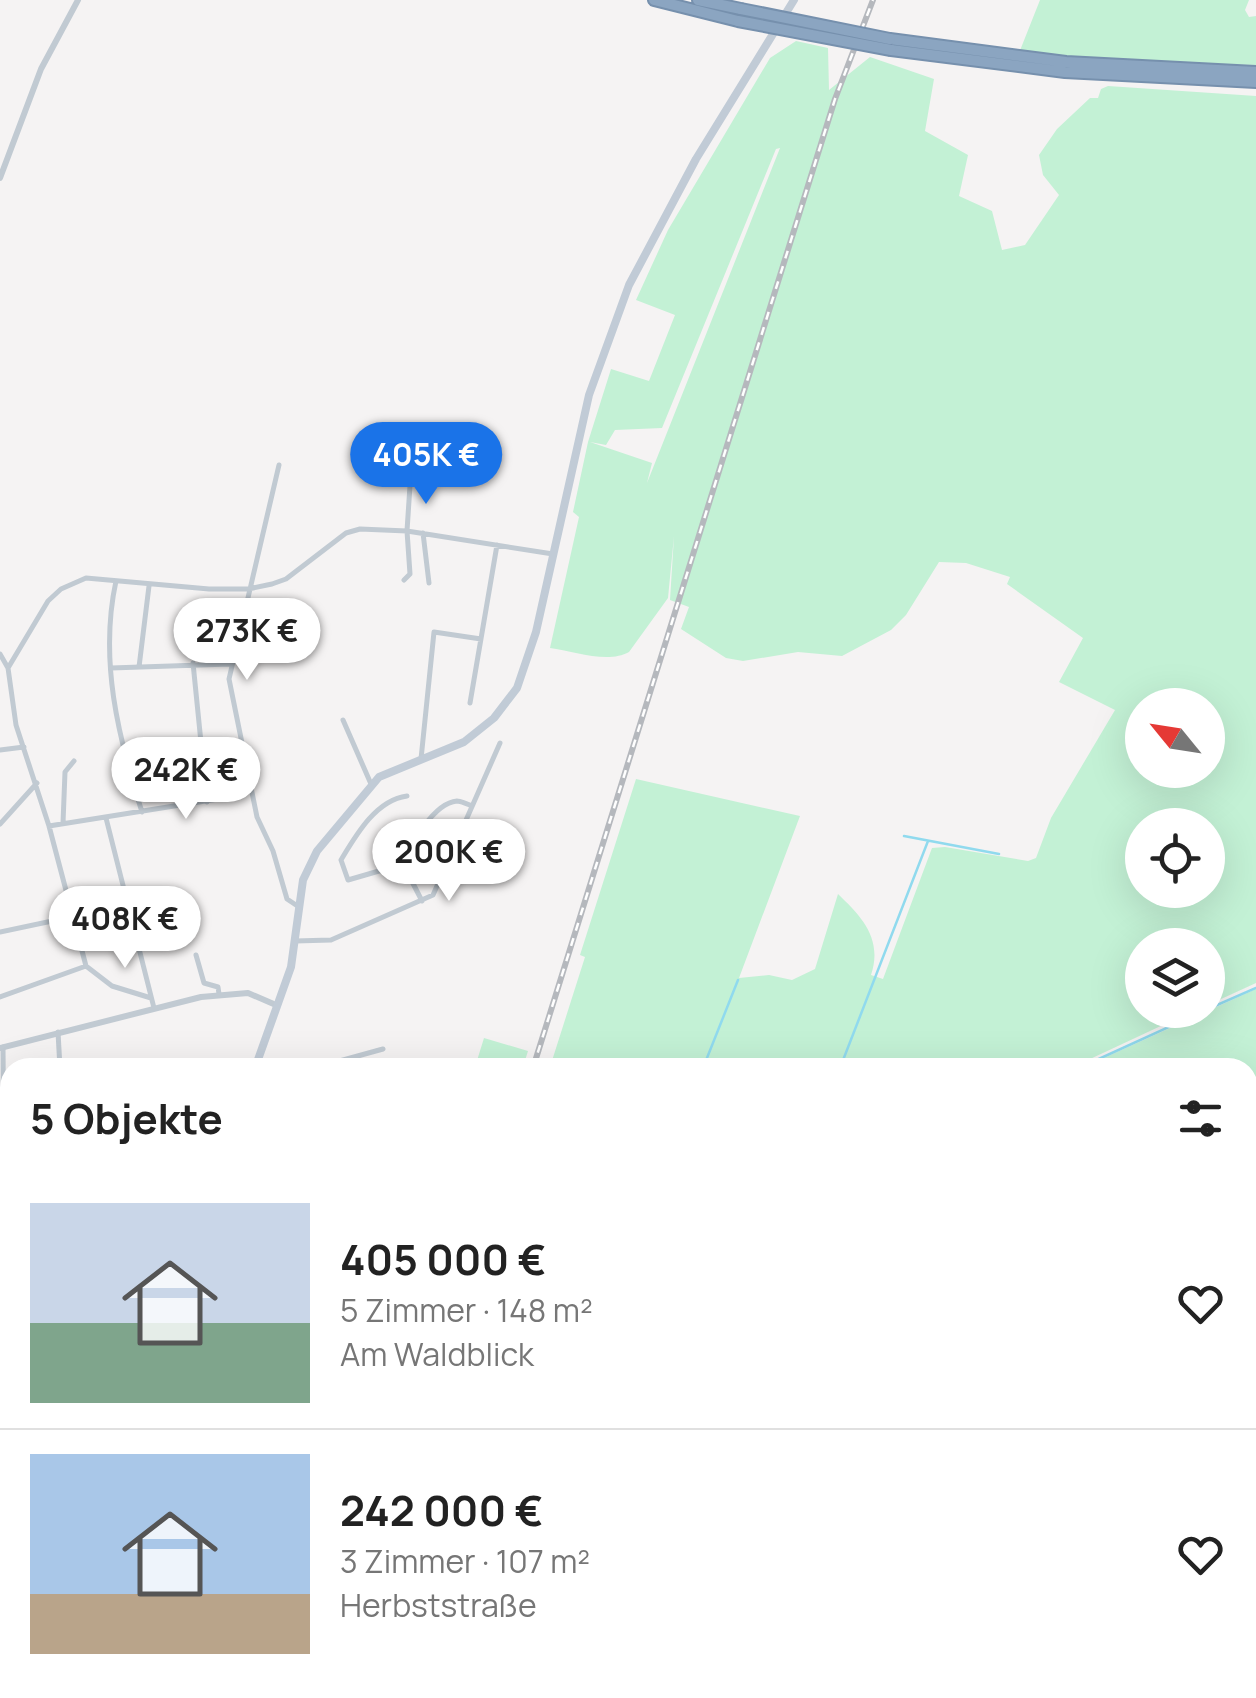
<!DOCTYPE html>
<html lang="de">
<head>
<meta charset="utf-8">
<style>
  body { margin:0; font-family:Manrope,sans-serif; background:#f6f6f6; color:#222; height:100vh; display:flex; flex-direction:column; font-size:38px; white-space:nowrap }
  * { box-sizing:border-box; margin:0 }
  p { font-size:32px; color:#767676 }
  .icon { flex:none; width:55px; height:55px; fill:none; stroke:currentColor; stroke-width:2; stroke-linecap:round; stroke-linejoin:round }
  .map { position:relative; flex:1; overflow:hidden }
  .drawer { position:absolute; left:0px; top:1058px; width:1258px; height:642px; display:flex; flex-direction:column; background:#fff; border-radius:30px 30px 0 0; box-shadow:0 10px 40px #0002 }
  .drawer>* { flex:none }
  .needle { width:65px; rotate:300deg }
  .fabs { position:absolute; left:1125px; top:688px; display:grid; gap:20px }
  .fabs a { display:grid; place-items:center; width:100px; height:100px; border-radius:50%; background:#fff; box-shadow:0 10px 40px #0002; font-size:50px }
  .price { position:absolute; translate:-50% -85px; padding:0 22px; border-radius:35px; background:#fff; color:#222; font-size:32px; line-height:65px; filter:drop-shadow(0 2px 5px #0008) }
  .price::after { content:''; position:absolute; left:50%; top:60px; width:30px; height:22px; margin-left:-15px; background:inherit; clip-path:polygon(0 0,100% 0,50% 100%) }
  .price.on { background:#1a73e8; color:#fff }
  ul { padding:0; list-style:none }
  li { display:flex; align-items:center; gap:30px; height:250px; padding:0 30px }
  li+li { border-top:2px solid #e0e0e0 }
  li span { display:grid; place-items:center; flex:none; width:280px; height:200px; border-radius:0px; color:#555 }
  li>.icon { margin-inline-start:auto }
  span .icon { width:120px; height:120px; fill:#fffc; stroke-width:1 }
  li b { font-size:42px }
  h2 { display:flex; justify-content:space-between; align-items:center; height:120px; padding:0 30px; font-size:42px }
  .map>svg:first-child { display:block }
  .green { fill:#c3f1d5; fill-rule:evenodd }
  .water { fill:#90daee }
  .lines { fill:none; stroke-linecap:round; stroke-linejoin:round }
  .stream { stroke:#90daee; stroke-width:2.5 }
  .motorway-casing { stroke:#7690ad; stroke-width:14 }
  .minor { stroke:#c1cad2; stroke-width:5 }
  .tertiary { stroke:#c1cad2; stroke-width:6 }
  .secondary { stroke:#c1cbd6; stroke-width:8 }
  .motorway { stroke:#8ba5c1; stroke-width:10 }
  .rail-casing { stroke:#b5b8bd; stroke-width:6 }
  .rail { stroke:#fff; stroke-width:2.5; stroke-dasharray:8; stroke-linecap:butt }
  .motorway-bridge-casing { stroke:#7690ad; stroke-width:14; stroke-linecap:butt }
  .motorway-bridge { stroke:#8ba5c1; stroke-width:10 }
</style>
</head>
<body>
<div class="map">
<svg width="1256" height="1698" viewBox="0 0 1256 1698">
  <rect width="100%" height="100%" fill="#f5f3f3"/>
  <path class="green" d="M1040,0h209l-4,10 4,7 7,-1v49l-59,-1 -178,-11z
    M796,41l32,7 1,42 41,-33 64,22 -9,52 43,24 -9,41 33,15 10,39 23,-5 34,-50 -16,-20 -4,-20 18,-26 33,-31h8l3,-9 7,-3 148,10v887l-48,22v-60h-66v65h53l-122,57h-523l35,-110 -5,-2 56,-176 164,37 -61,162 30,-3 23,5 23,-11 23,-75c24,23 45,45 33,81l12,4 49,-131 13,-1 83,14 8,-3 15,-40 64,-108 -56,-28 24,-44 -76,-54 3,-7 -44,-14 -27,-1 -33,53 -15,15 -49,26 -44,-4 -55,9 -17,-3 -45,-29 8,-22 -19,-7 4,-64 -6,62 -39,54c-21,12 -56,-1 -79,-4l29,-131 -6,-5 15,-70 23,-73 38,12 26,-66 -39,-15 32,-70 102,-172zM780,148l-133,335 5,-20 -62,-21 16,3 9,-15 47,-2 114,-279zM1142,705h66v65h-66zM1142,825h66v65h-66z
    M1256,989v263l-8,2v-186l-164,-1z
    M484,1038l44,13 -5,16h-48z
    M106,1690h162v8h-178z"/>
  <path class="water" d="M1256,1284v137l-8,-2v-134z
    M1248,1445l8,1v235l-10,17h-206l2,-8h206z"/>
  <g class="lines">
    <path class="stream" d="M904,836l95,18
      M1208,1009l48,-21
      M703,1068l35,-88
      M840,1068l88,-227
      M1079,1068l127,-58
      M1248,1263l8,-3
      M226,1698l9,-8"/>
    <defs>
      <path id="motorway" d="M654,0l84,21
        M698,0l43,9
        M890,39l176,23 190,10
        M891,50l174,22 191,10"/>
    </defs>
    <use href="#motorway" class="motorway-casing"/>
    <path class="minor" d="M279,465l-50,214 28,138 16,34 14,48 12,8
      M423,533l6,50
      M404,580l6,-6 -3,-43 6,-91
      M116,581c-17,78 2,156 26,231
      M0,654l8,14
      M193,663l14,139
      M139,667l10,-81
      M111,668l119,-4
      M470,703l27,-158
      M343,720l28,64
      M0,750l24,-3
      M421,759l13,-127 47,7
      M407,796c-31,4 -51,39 -66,64l7,20 55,-16c8,-19 30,-61 54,-63 3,0 13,4 15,5
      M106,818l48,190
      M63,823l2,-51 9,-11
      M0,824l37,-41
      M49,826l175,-28
      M403,864l19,37
      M0,932l71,-15
      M295,941l36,-1 102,-45 67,-152
      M196,955l8,28 14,4 1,7
      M0,997l86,-31
      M151,998l-39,-12 -26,-20 -37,-140 -33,-101 -8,-57 40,-67 13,-12 25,-11 123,11h39l24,-5 14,-5 60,-46 14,-4 47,2 146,23
      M58,1032l2,36
      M3,1047l1,127
      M166,1068l27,-5 1,5
      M326,1068l-1,-3 58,-16
      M0,1176l10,-4
      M0,1222l10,-1
      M0,1242h10
      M2,1321l2,121 4,19
      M0,1534l10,-2"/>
    <path class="tertiary" d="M0,178l41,-109 37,-69
      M0,1048l201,-51 47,-4 28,12"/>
    <path class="secondary" d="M255,1068l36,-101 12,-87 14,-29 62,-74 85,-35 30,-24 23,-30 19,-56 53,-237 40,-110 67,-126 98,-159
      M256,1690v8"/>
    <use href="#motorway" class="motorway"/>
    <defs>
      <path id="rail" d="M533,1068l302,-969 38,-99
        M81,1698l18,-8"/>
    </defs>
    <use href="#rail" class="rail-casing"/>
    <use href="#rail" class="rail"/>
    <defs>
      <path id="motorway-bridge" d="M741,9l149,30
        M738,21l153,29"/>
    </defs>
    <use href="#motorway-bridge" class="motorway-bridge-casing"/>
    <use href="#motorway-bridge" class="motorway-bridge"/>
  </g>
</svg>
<div class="fabs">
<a><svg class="needle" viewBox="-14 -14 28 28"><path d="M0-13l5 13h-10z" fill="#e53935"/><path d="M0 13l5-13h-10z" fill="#767676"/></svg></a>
<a><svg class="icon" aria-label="locate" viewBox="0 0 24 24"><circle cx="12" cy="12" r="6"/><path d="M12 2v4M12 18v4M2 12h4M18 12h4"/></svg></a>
<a><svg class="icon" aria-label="layers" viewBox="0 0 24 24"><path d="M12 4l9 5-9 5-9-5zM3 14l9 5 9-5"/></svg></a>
</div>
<b class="price on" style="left:426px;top:507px">405K €</b>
<b class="price" style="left:247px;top:683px">273K €</b>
<b class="price" style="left:186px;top:822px">242K €</b>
<b class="price" style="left:449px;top:904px">200K €</b>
<b class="price" style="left:125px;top:971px">408K €</b>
<section class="drawer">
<h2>5 Objekte<svg class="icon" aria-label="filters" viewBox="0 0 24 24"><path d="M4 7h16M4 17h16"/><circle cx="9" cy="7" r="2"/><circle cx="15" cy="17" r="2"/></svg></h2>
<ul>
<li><span style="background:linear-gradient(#c9d6e8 60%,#7fa58c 0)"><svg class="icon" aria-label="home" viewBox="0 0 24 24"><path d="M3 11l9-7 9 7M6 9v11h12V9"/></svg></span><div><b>405 000 €</b><p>5 Zimmer · 148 m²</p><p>Am Waldblick</p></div><svg class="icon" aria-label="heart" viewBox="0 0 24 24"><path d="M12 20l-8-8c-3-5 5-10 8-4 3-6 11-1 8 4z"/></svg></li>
<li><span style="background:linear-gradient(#a9c7e8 70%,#b9a48a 0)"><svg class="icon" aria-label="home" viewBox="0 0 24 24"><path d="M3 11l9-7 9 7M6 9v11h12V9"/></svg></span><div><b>242 000 €</b><p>3 Zimmer · 107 m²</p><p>Herbststraße</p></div><svg class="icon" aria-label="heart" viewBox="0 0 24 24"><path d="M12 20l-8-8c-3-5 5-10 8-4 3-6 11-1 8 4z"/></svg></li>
</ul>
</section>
</div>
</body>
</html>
